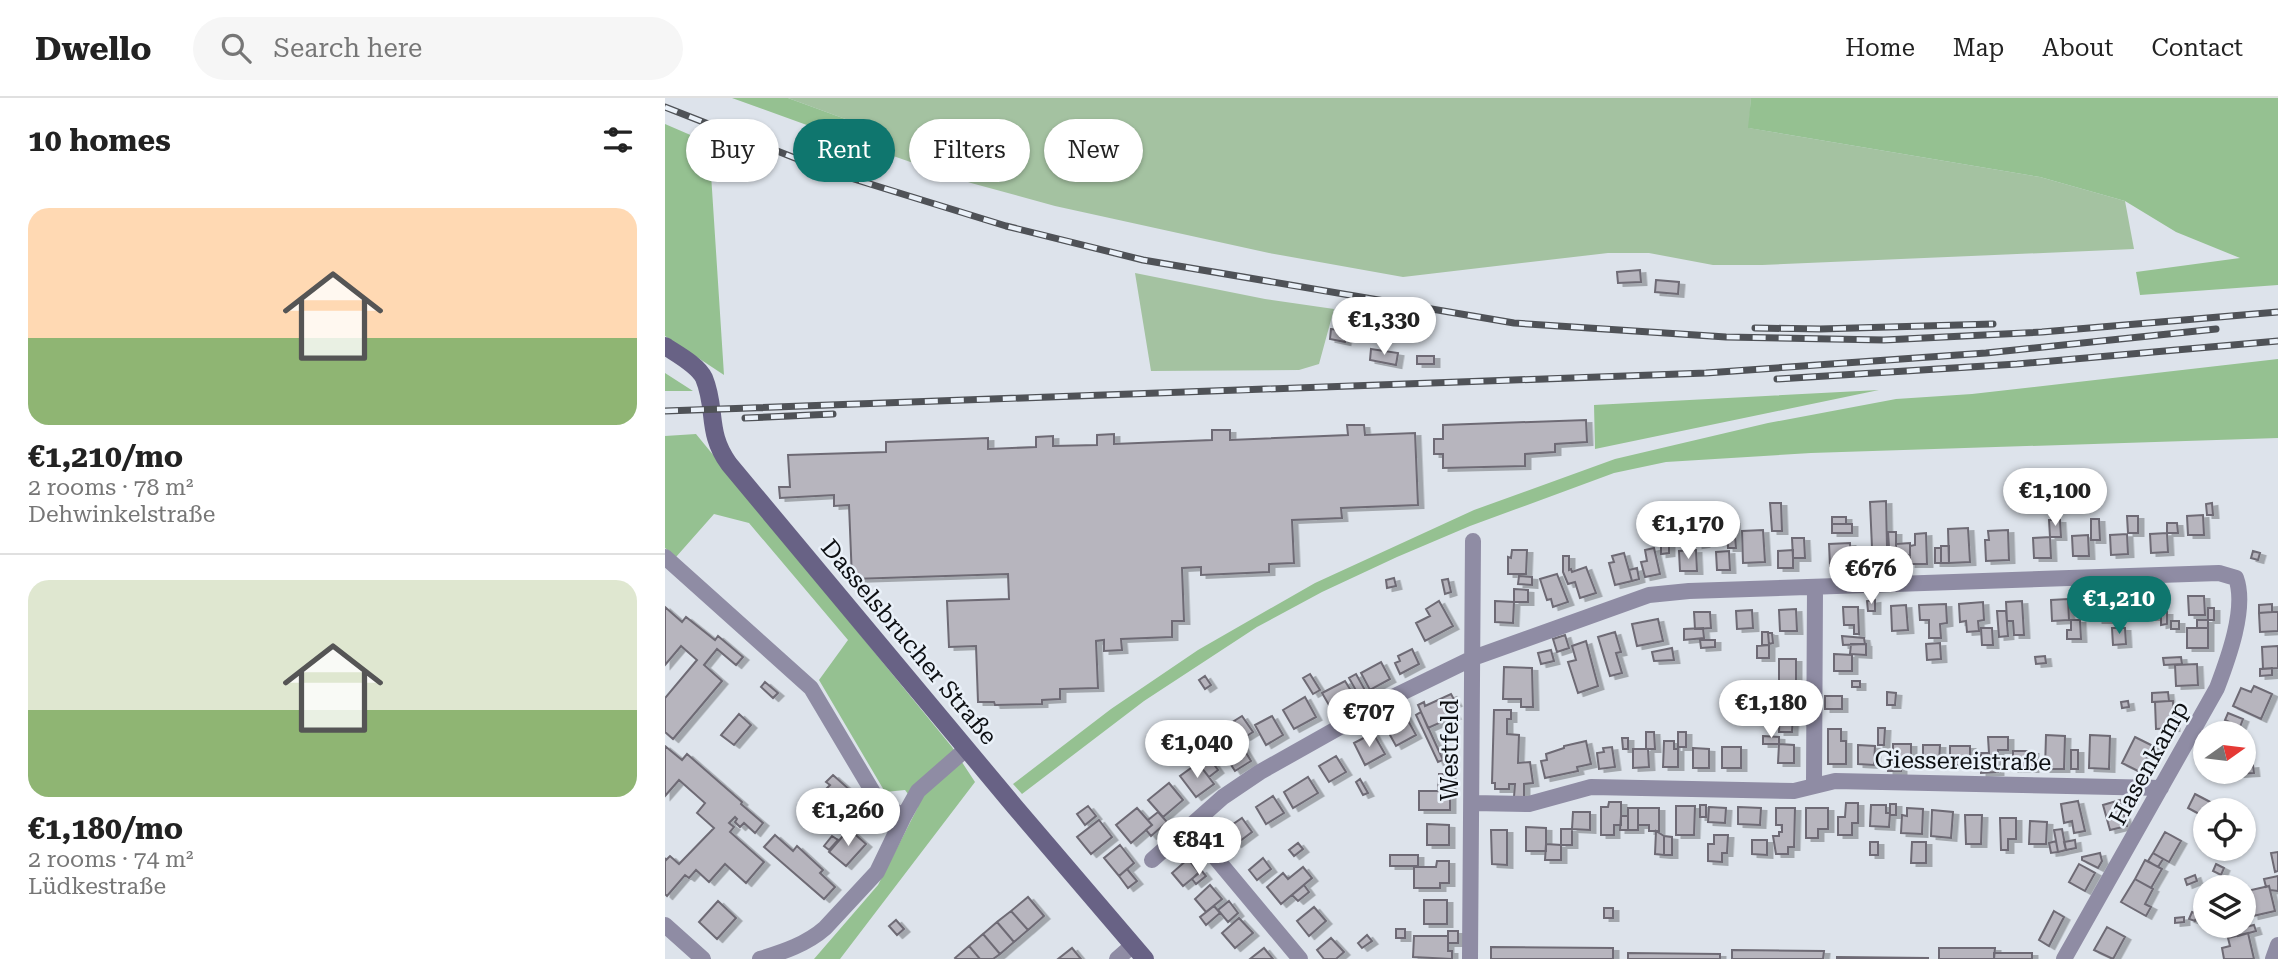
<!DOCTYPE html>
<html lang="en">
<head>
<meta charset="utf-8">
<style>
  body { margin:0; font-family:"Roboto Serif",serif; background:#f6f6f6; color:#222; height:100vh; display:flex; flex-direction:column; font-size:26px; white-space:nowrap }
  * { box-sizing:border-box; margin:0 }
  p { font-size:23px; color:#767676 }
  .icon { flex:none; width:38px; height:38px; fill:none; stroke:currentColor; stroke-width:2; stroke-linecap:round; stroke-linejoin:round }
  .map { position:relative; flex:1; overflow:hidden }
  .sheet { display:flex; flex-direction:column; background:#fff; width:665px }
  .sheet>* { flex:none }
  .top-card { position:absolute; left:21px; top:21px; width:665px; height:63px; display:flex; gap:14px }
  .needle { width:46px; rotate:76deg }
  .fabs { position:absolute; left:1528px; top:623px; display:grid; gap:14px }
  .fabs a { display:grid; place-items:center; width:63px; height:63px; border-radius:50%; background:#fff; box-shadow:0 2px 5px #0004; font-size:35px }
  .price { position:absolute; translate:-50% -60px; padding:0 16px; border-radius:24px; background:#fff; color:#222; font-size:23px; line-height:46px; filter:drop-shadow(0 2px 4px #0008) }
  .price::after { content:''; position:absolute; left:50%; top:42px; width:21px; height:16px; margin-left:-10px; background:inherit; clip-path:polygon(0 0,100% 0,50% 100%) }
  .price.on { background:#0f766e; color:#fff }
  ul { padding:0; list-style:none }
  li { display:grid; align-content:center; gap:14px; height:371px; padding:0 28px }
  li+li { border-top:2px solid #e0e0e0 }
  li span { display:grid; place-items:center; height:217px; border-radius:21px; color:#555 }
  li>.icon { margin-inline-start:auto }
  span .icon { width:126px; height:126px; fill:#fffc; stroke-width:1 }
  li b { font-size:30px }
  h2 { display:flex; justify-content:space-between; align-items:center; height:84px; padding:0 28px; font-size:30px }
  .pill { padding:0 24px; border-radius:32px; background:#fff; box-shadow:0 2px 5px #0004; font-size:24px; line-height:63px }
  .pill.on { background:#0f766e; color:#fff }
  header { display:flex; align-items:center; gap:42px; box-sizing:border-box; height:98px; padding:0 35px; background:#fff; border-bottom:2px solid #e0e0e0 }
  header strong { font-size:33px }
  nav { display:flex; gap:38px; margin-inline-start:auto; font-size:24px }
  .search { width:490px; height:63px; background:#f6f6f6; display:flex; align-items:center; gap:18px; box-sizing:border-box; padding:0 24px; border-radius:38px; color:#767676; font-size:26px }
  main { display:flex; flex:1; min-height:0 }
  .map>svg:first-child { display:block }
  .green { fill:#a4c2a1 }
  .forest { fill:#95c191 }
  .building { fill:#b7b5be; stroke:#6e6b74; stroke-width:2; filter:url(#shadow) }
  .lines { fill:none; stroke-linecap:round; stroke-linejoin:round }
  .street { stroke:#8f8ca4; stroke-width:16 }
  .secondary { stroke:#686285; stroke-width:18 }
  .rail-casing { stroke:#4f5257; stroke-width:7 }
  .rail { stroke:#eaf1f9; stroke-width:4.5; stroke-dasharray:13; stroke-linecap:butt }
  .labels { text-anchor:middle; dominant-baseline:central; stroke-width:5; stroke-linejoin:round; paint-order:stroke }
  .street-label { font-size:24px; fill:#0d0f12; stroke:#eaf1f9 }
</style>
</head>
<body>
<header>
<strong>Dwello</strong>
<div class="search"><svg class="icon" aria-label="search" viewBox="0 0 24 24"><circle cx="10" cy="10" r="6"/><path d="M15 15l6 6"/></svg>Search here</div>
<nav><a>Home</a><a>Map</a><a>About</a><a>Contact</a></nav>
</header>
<main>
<section class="sheet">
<h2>10 homes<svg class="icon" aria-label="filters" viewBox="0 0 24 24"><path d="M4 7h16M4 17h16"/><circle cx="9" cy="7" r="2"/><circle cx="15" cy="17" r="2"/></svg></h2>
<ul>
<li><span style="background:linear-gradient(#ffd9b3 60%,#8fb573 0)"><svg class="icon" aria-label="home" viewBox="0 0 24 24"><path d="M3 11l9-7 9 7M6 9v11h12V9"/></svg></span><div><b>€1,210/mo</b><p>2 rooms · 78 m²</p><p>Dehwinkelstraße</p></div></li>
<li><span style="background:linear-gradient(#dfe7d0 60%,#8fb573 0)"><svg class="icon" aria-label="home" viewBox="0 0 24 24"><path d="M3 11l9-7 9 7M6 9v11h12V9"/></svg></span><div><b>€1,180/mo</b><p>2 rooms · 74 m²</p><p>Lüdkestraße</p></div></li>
</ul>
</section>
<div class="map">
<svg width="1613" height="861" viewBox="0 0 1613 861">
  <defs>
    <filter id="shadow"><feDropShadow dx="5.5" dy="3" stdDeviation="0" flood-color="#0004"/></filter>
  </defs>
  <rect width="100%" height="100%" fill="#dde3eb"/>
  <path class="green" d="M123,0h963l-2,30 291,49 85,24 9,48 -372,16h-49l-64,-12h-41l-205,24 -134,-24 -214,-47 -84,-23 -98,-34 -3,-21z
    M470,175l130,26 69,10 -15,55 -20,6 -148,1z"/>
  <path class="forest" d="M67,0h56l82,30 3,21z
    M1086,0h527v187l-138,10 -4,-23 104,-14 -64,-26 -51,-31 -85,-24 -292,-49z
    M0,26l44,19 15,232 -59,-39z
    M1613,261v79l-467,15 -145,9 -52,11 -144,53 -73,31 -75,35 -65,35 -113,74 -122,93 -9,-10 98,-75 87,-59 117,-67 159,-73 141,-51 153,-36 128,-24 76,-5z
    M0,275l28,18h-28z
    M1214,292l-284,59 -1,-44z
    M31,336l256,313 23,35 -135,177h-26l64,-74 40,-78 -13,-17 -20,2 -66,-112 29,-40 -99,-117 -35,-9 -38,43 -11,-9v-112z"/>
  <path class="building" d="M975,172l1,12 -23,1 -1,-11z
    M991,182l23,2 -1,12 -23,-2z
    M666,231l16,2 -2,11 -15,-3z
    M706,251l27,4 -2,12 -26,-5z
    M752,258h17v8h-17z
    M921,322l1,22 -32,2v8l-30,2v12l-82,2v-14h-9v-15h9v-14z
    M682,327h17l1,10 50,-2 3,72 -77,3 1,10 -50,2 2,43 -25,1v8l-68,3v-8l-19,1 2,53h-12v16l-51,2 1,11 -18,1v-11l-8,1 2,47 -38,1v10l-18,1v4l-47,1 -1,-3h-16l-2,-56 -27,1 -2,-46 62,-2 -1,-25 -156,5 -3,-74 -15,1v-11l-54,3 -1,-11h11l-2,-32 98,-3v-10l102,-4v11l48,-2v-10l17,-1v10l44,-1v-10l17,-1v10l98,-4v-10h18v10l118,-5z
    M1221,403l1,46 -15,1 -2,-46z
    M1105,405h11l1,28h-10z
    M1547,405l1,12h-6l-1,-11z
    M1538,417l1,20h-16l-1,-19z
    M1462,418h11v17h-10z
    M1167,419h14v7h-14z
    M1426,421h8l1,21h-9z
    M1384,422h11l1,17h-11z
    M1062,423h7l2,27h-8z
    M1502,425h10l1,10h-11z
    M1167,426h20v9h-20z
    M1031,430h8v16l-7,1z
    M1303,430l2,34 -21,1 -1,-34z
    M1098,432l2,32 -22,1 -1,-32z
    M1343,432l1,30 -23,1 -1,-21h4l-1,-9z
    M1223,434h8v15h-7z
    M1261,435l1,31h-17v-18l5,-1v-11z
    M1502,435l1,19 -17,1 -1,-19z
    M1462,436l1,20 -17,1 -1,-20z
    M1423,437l1,21h-16l-1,-20z
    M996,439h8v16l-8,1z
    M1385,439l1,21h-17l-1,-20z
    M1127,440h12l1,20h-12z
    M1185,445l1,22 -21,1 -1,-22z
    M1245,445v12l-14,1v-12z
    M1276,448h8v17h-8z
    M989,450l6,26 -15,3 -4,-15 6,-1 -2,-11z
    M1270,450h6v15h-6z
    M847,452h15l-1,24h-18v-17l3,1z
    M1031,452l1,21h-17l-1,-20z
    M1128,452v18h-15v-17z
    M1064,453l1,19h-13l-1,-18z
    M1588,453l7,2 -2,7 -7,-2z
    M959,455l8,28 -17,4 -6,-22 5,-1 -2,-6z
    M898,458h6v14l2,-1 1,3 14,-5 10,26 -16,5 -5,-16 -7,2 -5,-12z
    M972,470l2,11 -7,2 -3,-11z
    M892,476l11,28 -15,5 -2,-8 -4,1 -7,-21z
    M854,478l13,1v8l-14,-1z
    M729,480l2,8 -9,2 -1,-8z
    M783,481l3,13 -6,2 -3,-14z
    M849,491l14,1v12h-14z
    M1523,498h16l1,19h-16z
    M1447,500l1,22h-16l-1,-21z
    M1478,500h15v19h-15z
    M1403,501l1,21 -17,1 -1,-21z
    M1210,502v11h-7l-1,-10z
    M774,503l14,25 -28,15 -9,-18 14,-7 -4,-7z
    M830,503l19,1 -1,21 -18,-1z
    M1357,503l2,34h-10l-1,-14h-6l-1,-19z
    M1318,504l1,18 -6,1 1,10 -12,1 -1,-11 -6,1 -1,-18z
    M1281,506l1,19 -7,1 1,14h-12v-18h-9l-1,-15z
    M1607,506v8l-13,1v-8z
    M1241,507l2,25 -16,1 -1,-25z
    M0,509l17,15 4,-5 29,23 3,-4 25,21 -7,8 -19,-16 -13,16 18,16 -49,58 -8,-7v-34l32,-38 -16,-14 -16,19z
    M1178,509h15l1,27h-5v-9h-10z
    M1543,510h6v12h-6z
    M1131,511l1,22h-17l-1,-21z
    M1087,512l1,18 -16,1 -1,-18z
    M1332,513h9l2,25 -9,1z
    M1029,514h16l1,16 -16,1z
    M1496,514h6v12l-6,1z
    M1607,514h6v19l-18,1 -1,-19z
    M993,521l5,22 -26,5 -5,-22z
    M1406,522h9l1,19h-14v-9h4z
    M1532,522h11v8h-11z
    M1506,523h8v8h-8z
    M1038,530l1,10 -20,2v-11z
    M1316,530h11l1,17h-11z
    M1447,530h13l1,16 -13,1z
    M1522,530h21v20h-21z
    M950,534l6,20 -5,1 6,20 -12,3 -12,-39z
    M1097,534h6l1,13h-7z
    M1103,535h4l1,10 -4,1z
    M900,537l4,13 -12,4 -4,-13z
    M1177,538l22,2 1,6 -22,1z
    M1035,542h15v7l-14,1z
    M921,543l12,45 -20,7 -10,-31 8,-2 -4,-14z
    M1275,545l1,16 -14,1 -1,-16z
    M1186,546h15v11l-16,-1z
    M1104,547v13h-12v-12z
    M1613,548v22l-15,1 -1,-22z
    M1007,550l2,12 -20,1 -2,-9z
    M747,551l7,15 -19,10 -5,-11 5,-2 -2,-5z
    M886,552l3,11 -13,3 -3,-11z
    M1169,556l18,1v16h-18z
    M1380,558l1,7 -10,1 -1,-7z
    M1516,559l1,7 -18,1 -1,-7z
    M1114,561h17v29h-17z
    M716,564l9,17 -20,11 -9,-17z
    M1532,566l1,21 -22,1 -1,-21z
    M839,569l28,1 1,39h-12v-8h-18z
    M1607,570v7l-12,1v-7z
    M645,576l10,16 -7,4 -10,-16z
    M691,576l10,18 -7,4 -10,-18z
    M540,578l6,9 -6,4 -6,-9z
    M680,583l11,18 -23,13 -11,-19z
    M1187,583h8v6h-8z
    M100,584l13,11 -5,5 -12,-11z
    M1589,588l18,8 -11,25 -28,-13 8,-18 10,4z
    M1222,594l9,1 -1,12h-8z
    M1503,594l1,9 -17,1v-9z
    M786,596l5,9 -6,3 5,10 -27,12 -10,-23 6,-3 1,4z
    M1160,598h17v13h-17z
    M640,599l11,20 -22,12 -11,-19z
    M1115,602h14l-2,32h-13z
    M1463,603l1,6 -7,1 -1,-6z
    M1504,603h4l1,27 -18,1 -1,-27z
    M829,612h17v9h-4v15l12,1 -1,28 12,-1 3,21 -9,1v13h-10l1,-13h-6v5h-14v-6h-3z
    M756,614l22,48 -5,2 -22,-47z
    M1563,615l15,6 -3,8 -15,-7z
    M74,616l12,11 -17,20 -13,-10z
    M740,617l11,20 -20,11 -11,-20z
    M577,618l11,16 -8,5 -11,-16z
    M607,618l11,19 -17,10 -11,-20z
    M1213,630h7l-1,17h-6z
    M1163,631h13v12h5v23h-18z
    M981,634h8l1,17h-9z
    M1013,634h8v15h-8z
    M708,635l12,21 -20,11 -11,-22z
    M1381,637l19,1 -1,33h-19z
    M1425,637l20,1 -1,33 -20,-1z
    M1098,638l16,1v7h-16z
    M1323,639h20v13h-10v22l-17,1v-20h8z
    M1470,639l18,9 -13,26 -18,-9z
    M957,640h6v11h-5z
    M574,643l12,20 -16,10 -13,-20z
    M921,643l5,23 -14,3 1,4 -33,7 -4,-17 6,-1 -1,-6 18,-6v-2z
    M999,643h10v8h4v18h-15z
    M1114,646l15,1v18h-16z
    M1228,646h18v19h-18z
    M1193,647l17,1 -1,19 -16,-1z
    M1258,647h17l-1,20 -16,-1z
    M0,648l17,14 5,-6 55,48 -1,2 22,19 -8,10 -11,-10 -4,4 -5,-5 2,-3 -2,-2 -6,6 5,4 -4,5 34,30 -18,21 -21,-19 -16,18 -13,-12 -7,8 -4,-3 -18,21 -2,-2v-36l1,2 4,-4 9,8 35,-36 -17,-15 8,-10 -26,-23 -14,16z
    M1285,648h20v19h-20z
    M947,649l3,20 -16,2 -2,-16 7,-1 -1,-4z
    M1057,649h19v21h-19z
    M1028,650l16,1v19h-16z
    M968,651h15l1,18 -16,1z
    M1406,652h7v19h-7z
    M1348,653h20v18h-20z
    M543,658l10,14 -9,7 -11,-14z
    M671,658l10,16 -17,10 -10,-16z
    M533,665l16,21 -18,13 -16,-21z
    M1223,665h13v8h-13z
    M1588,667l1,8 -15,1v-2h4v-6z
    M774,676h11v17h-12z
    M168,677l18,16 -17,17 -14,-13 10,-10 -4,-3z
    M643,679l10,16 -25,15 -9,-16z
    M695,681l8,14 -5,2 -7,-13z
    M504,685l14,17 -20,17 -15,-17z
    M754,693h31v19h-31z
    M1530,696l19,10 -3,6h-6v7l-17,-9z
    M608,698l11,17 -18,11 -10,-17z
    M1455,702l7,26 -17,4 -7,-25z
    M1413,703l7,30 -11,2 -2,-12 -8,2 -3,-19z
    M944,704h12v23h-7v10h-13v-28h7z
    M1181,705h12v20h-6v12h-14v-18h7z
    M1225,706h6v11h-6z
    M1035,707h6v12h-6z
    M1206,707h15v8h4l-1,14 -19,-1z
    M423,708l8,10 -11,9 -8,-11z
    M1011,708h19l-1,29h-18z
    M1044,709l17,1 -1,15 -17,-1z
    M1073,709l23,1 -1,17 -22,-1z
    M472,710l15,17 -21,18 -15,-18z
    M963,710h10v22h-10z
    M973,710h21v23h-10v-6h-11z
    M1111,710h19l-1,39h-6v7h-12l-3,-18h6v-4h3v-7h-6z
    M1141,710h22v21h-10v9h-12z
    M1242,710l16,1 -1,25 -21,-1 1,-18 5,1z
    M1267,712l21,2 -2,26 -20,-2z
    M493,714l9,10 -16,14 -5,-6 6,-5 -4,-5z
    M908,714h17v18l-18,-1z
    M1300,717h17l-1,29h-15z
    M956,718h7v14h-8z
    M577,720l10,14 -16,12 -10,-15z
    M1335,720h16v21h-8v11h-7z
    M434,722l13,17 -21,17 -14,-17z
    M1365,723l17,1 -1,22h-17z
    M762,726l22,1v20h-22z
    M861,729l20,1v23h-20z
    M184,731l17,15 -20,22 -17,-14z
    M896,731h11v16h-11z
    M1397,731l4,21 -8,2 -4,-22z
    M826,732h16v35l-15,-1z
    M991,733l8,5v19l-9,-1z
    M1500,734l16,9 -12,21 -16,-9z
    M110,737l18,16 4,-5 26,24 -3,3 15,14 -11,12 -60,-52z
    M1049,737h14l-1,18h-5v9l-14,-1v-17h6z
    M167,738l6,4 -9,10 -5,-4z
    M999,738l8,1v18h-8z
    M1087,742h15v15l-15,-1z
    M1410,742l1,8 -10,2 -2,-8z
    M1391,743l2,11 -7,1 -2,-10z
    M1205,744h8v13h-8z
    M1247,744h14v21h-15z
    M633,745l5,6 -9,7 -5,-6z
    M881,746l15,1v15h-16z
    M455,747l14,18 -15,13 -15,-18z
    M1613,754v19l-3,1 -4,-19z
    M1435,755l2,8 -4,7 -16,-8v-3z
    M1488,755l10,6 -5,8 -10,-6z
    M725,757h28v11h-28z
    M598,760l8,11 -14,11 -8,-10z
    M523,761l11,14 -16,13 -11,-13z
    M1480,762l17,9 -11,19 -16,-9z
    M772,763h12v22h-9v5h-26v-21h22z
    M1414,766l16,9 -10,18 -16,-9z
    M1551,766l8,4 -3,7 -8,-4z
    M638,769l9,11 -31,26 -14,-17 16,-14 5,6z
    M462,771l10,12 -9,7 -9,-12z
    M536,772l5,6 -10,8 -4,-5z
    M1530,777l2,6 -10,4 -2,-6z
    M1613,778v15l-8,-1 -1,-4 -3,1 -2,-8z
    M1470,781l18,10 -8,15 6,3 -5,9 -25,-14z
    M545,787l12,14 -16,13 -11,-13z
    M639,787l5,7 -11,9 -6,-6z
    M1604,788l6,25 -22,5 -6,-25z
    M363,799l16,19 -16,14 -17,-19z
    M759,802h23v24h-23z
    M53,803l18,17 -19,21 -18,-17z
    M564,803l9,12 -10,9 -10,-12z
    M549,808l6,7 -14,12 -6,-8z
    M649,809l12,14 -17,15 -12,-15z
    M939,810h9v10h-9z
    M346,813l17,19 -14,12 -17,-20z
    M1389,813l10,6 -15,29 -10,-6z
    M1527,814l6,2 -3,7 -6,-2z
    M1519,819v5l-9,1v-5z
    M574,820l14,15 -18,15 -13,-15z
    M231,822l8,9 -7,6 -8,-9z
    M332,824l17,20 -14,12 -17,-20z
    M1589,827l2,6 -18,5 -2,-7z
    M1442,829l18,10 -12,22 -19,-9z
    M731,831h9v9h-9z
    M783,833h10v12h-10z
    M1583,835l6,26h-30l-2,-11 8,-2 -2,-8z
    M318,836l17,20 -7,5h-13l-11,-13z
    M702,837l5,6 -10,7 -4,-5z
    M749,838h34v15h4v8l-39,-2z
    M666,840l13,14 -8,7h-12l-7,-9z
    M304,848l11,13h-24l-1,-1z
    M826,849l122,1v11h-122z
    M407,850l9,11h-23z
    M599,850l9,11h-23z
    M1274,850h56l-1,11h-55z
    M1067,852l92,1 -1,8h-91z
    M963,855l92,1v5h-92z
    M1329,855h38v6h-38z
    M1172,859l91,1v1h-91z"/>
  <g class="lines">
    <path class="street" d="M0,459l146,131 69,116 24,12
      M1149,687l1,-197
      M808,705l56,1 62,-17 203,4 41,-10 326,7
      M524,728l111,133
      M487,762l71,-63 37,-25 135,-76 78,-38 176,-63 40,-4 530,-18 17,5c11,30 -8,81 -19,110l-153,271
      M0,827l38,34
      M95,861c23,-7 47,-15 65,-31l52,-56 27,-56 14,-25 48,-42
      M452,861l16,-14
      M805,861l3,-418
      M1608,861l5,-14"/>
    <path class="secondary" d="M0,248c12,8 33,19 39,32 13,31 2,55 25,86l286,343 130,152"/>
    <defs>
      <path id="rail" d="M0,9l163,64 178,55 137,34 371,63 212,14 158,3 158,-8 236,-20
        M1090,230l65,1 173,-5
        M1112,281l240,-15 261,-23
        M0,313l1041,-38 280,-20 230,-24
        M80,320l88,-4"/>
    </defs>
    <use href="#rail" class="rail-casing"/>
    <use href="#rail" class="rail"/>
  </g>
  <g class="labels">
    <g class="street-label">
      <text transform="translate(244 544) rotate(50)">Dasselsbrucher Straße</text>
      <text transform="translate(785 652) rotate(-90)">Westfeld</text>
      <text transform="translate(1298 663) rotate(1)">Giessereistraße</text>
      <text transform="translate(1484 665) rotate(-61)">Hasenkamp</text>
    </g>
  </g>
</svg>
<div class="fabs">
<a><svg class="needle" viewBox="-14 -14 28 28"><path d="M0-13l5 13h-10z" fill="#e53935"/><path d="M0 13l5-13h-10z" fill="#767676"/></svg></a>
<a><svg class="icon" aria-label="locate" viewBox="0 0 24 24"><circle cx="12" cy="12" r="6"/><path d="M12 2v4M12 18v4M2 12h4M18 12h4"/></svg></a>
<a><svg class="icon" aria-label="layers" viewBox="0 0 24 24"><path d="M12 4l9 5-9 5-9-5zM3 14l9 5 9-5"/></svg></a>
</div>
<b class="price" style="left:719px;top:259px">€1,330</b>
<b class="price" style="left:1390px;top:430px">€1,100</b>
<b class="price" style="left:1023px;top:463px">€1,170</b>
<b class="price" style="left:1206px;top:508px">€676</b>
<b class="price on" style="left:1454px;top:538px">€1,210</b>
<b class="price" style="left:1106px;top:642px">€1,180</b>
<b class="price" style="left:704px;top:651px">€707</b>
<b class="price" style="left:532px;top:682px">€1,040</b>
<b class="price" style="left:183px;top:750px">€1,260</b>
<b class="price" style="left:534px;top:779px">€841</b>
<div class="top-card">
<a class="pill">Buy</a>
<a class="pill on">Rent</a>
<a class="pill">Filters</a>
<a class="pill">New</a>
</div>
</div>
</main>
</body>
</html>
